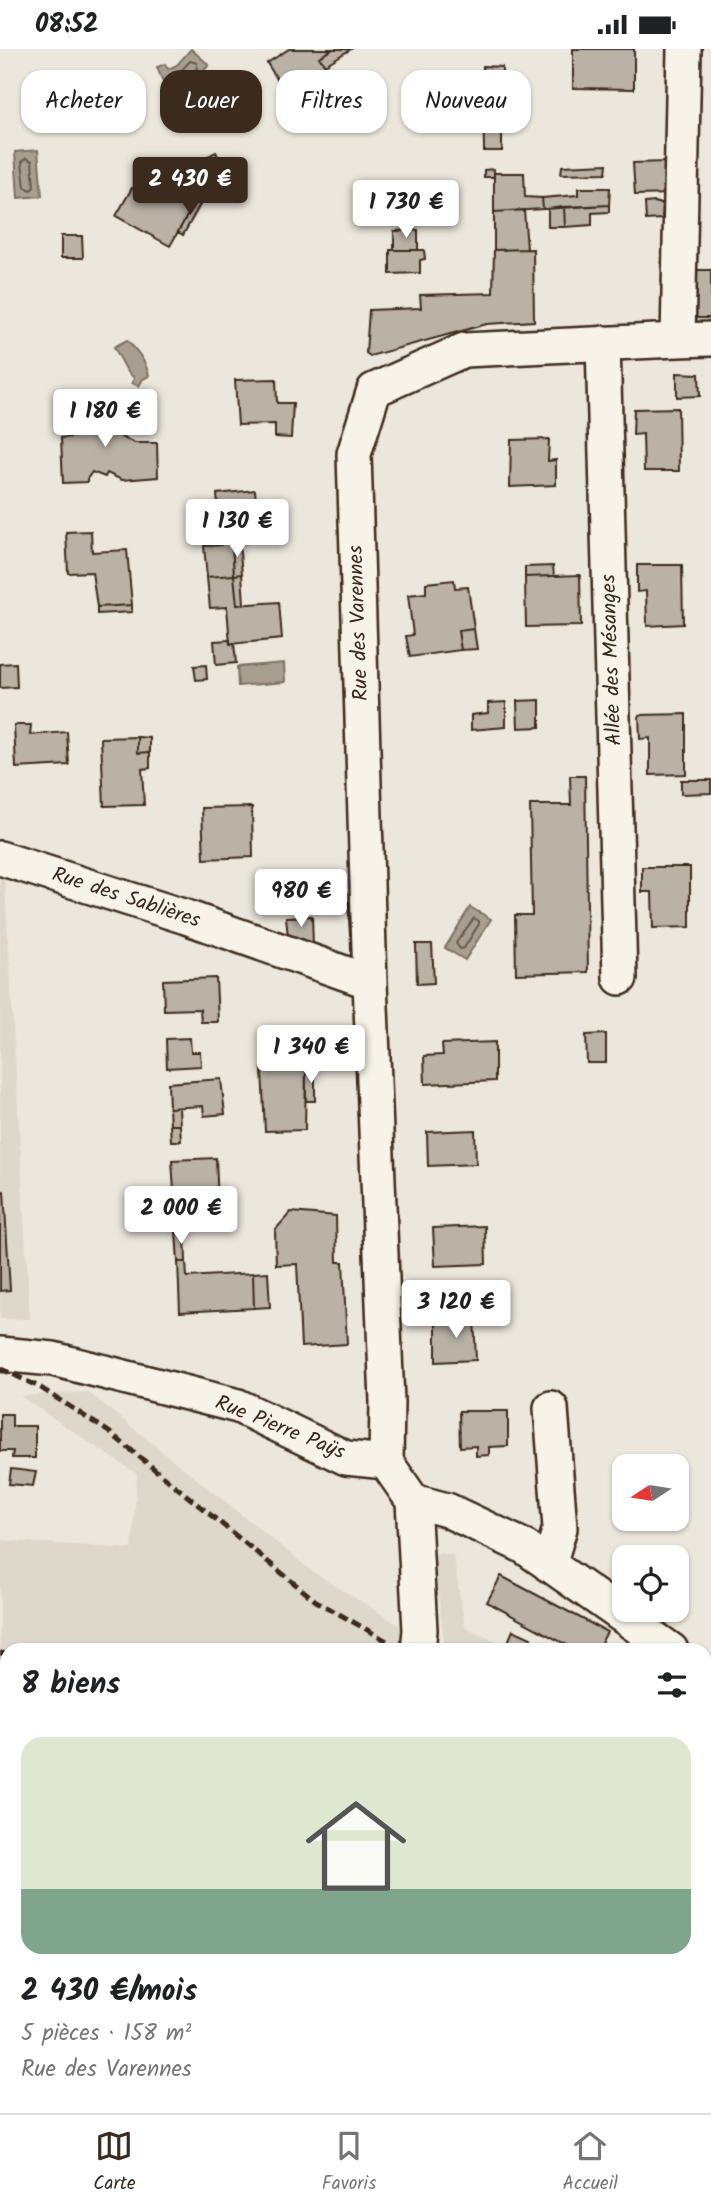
<!DOCTYPE html>
<html lang="fr">
<head>
<meta charset="utf-8">
<style>
  body { margin:0; font-family:Kalam,sans-serif; background:#f6f6f6; color:#202124; height:100vh; display:flex; flex-direction:column; font-size:26px; white-space:nowrap }
  * { box-sizing:border-box; margin:0 }
  p { font-size:23px; color:#757577 }
  .icon { flex:none; width:38px; height:38px; fill:none; stroke:currentColor; stroke-width:2; stroke-linecap:round; stroke-linejoin:round }
  .map { position:relative; flex:1; overflow:hidden }
  .panel { position:absolute; left:0px; top:1594px; width:712px; height:471px; display:flex; flex-direction:column; background:#fff; border-radius:21px 21px 0 0; box-shadow:0 2px 5px #0004 }
  .panel>* { flex:none }
  .top-card { position:absolute; left:21px; top:21px; width:670px; height:63px; display:flex; gap:14px }
  .needle { width:46px; rotate:258deg }
  .fabs { position:absolute; left:612px; top:1405px; display:grid; gap:14px }
  .fabs a { display:grid; place-items:center; width:77px; height:77px; border-radius:14px; background:#fff; box-shadow:0 2px 5px #0004; font-size:35px }
  .price { position:absolute; translate:-50% -60px; padding:0 16px; border-radius:7px; background:#fff; color:#222; font-size:23px; line-height:46px; filter:drop-shadow(0 2px 4px #0008) }
  .price::after { content:''; position:absolute; left:50%; top:42px; width:21px; height:16px; margin-left:-10px; background:inherit; clip-path:polygon(0 0,100% 0,50% 100%) }
  .price.selected { background:#3b2a1e; color:#fff }
  ul { padding:0; list-style:none }
  li { display:grid; align-content:center; gap:14px; height:371px; padding:0 21px }
  li span { display:grid; place-items:center; height:217px; border-radius:21px; color:#555 }
  li>.icon { margin-inline-start:auto }
  span .icon { width:126px; height:126px; fill:#fffc; stroke-width:1 }
  li b { font-size:30px }
  h2 { display:flex; justify-content:space-between; align-items:center; height:84px; padding:0 21px; font-size:30px }
  .tag { padding:0 24px; border-radius:21px; background:#fff; box-shadow:0 2px 5px #0004; font-size:24px; line-height:63px }
  .tag.selected { background:#3b2a1e; color:#fff }
  .status { display:flex; justify-content:space-between; align-items:center; height:49px; padding:0 35px; background:#fff; direction:ltr }
  .status svg { height:19px; fill:currentColor }
  .tab-bar { display:flex; justify-content:space-around; align-items:center; height:98px; border-top:2px solid #e0e0e0; background:#fff; font-size:19px; color:#757577 }
  .tab-bar a { display:grid; justify-items:center; gap:4px }
  .tab-bar .selected { color:#3b2a1e }
  .map>svg:first-child { display:block }
  .built { fill:#ddd7cc }
  .water { fill:#a89f93; stroke:#7c7064; stroke-width:2 }
  .lines { fill:none; stroke-linecap:round; stroke-linejoin:round }
  .shore { stroke:#67594d; stroke-width:2 }
  .building { fill:#bab2a7; stroke:#3b2a1e; stroke-width:2 }
  .minor-casing { stroke:#3b2a1e; stroke-width:38 }
  .minor { stroke:#f7f3e8; stroke-width:33 }
  .rail { stroke:#3b2a1e; stroke-width:5; stroke-dasharray:10 5; stroke-linecap:butt }
  .labels { text-anchor:middle; dominant-baseline:central; stroke-width:5; stroke-linejoin:round; paint-order:stroke }
  .street-label { font-size:21px; fill:#3b2a1e; stroke:#f7f3e8 }
</style>
</head>
<body>
<div class="status"><b>08:52</b><svg viewBox="0 0 49 12"><path d="M0 12V9h3v3zM5 12V6h3v6zM10 12V3h3v9zM15 12V0h3v12zM26 1h20v11H26zM47 4h2v5h-2z"/></svg></div>
<div class="map">
<svg width="711" height="2064" viewBox="0 0 711 2064">
  <rect width="100%" height="100%" fill="#ece7dc"/>
  <filter id="ink" filterUnits="userSpaceOnUse"><feTurbulence type="fractalNoise" baseFrequency=".0143" numOctaves="2"/><feDisplacementMap in="SourceGraphic" scale="14" xChannelSelector="R" yChannelSelector="G"/><feConvolveMatrix kernelMatrix="1 2 1 2 8 2 1 2 1" color-interpolation-filters="sRGB"/></filter>
  <g filter="url(#ink)">
    <path class="built" d="M0,799l3,1 27,470h-30z
      M88,1343l224,179 95,59 -2,20h-398v107l-7,-1v-216l132,9 5,-75 -117,-78z
      M438,1504l15,2 12,72 52,23h-75l2,-10 -10,-83z
      M705,1646l6,3v180l-6,-1z"/>
    <path class="water" d="M191,0l18,16 -18,20 -23,9 -11,-27 8,-3 3,5 9,-4z
      M38,101l4,46 -24,2 -3,-46z
      M127,291c10,11 19,21 22,36l-6,3 -4,7 -7,-3 2,-5 -7,-7 -13,-24z
      M284,614l1,19 -47,4 -1,-19z
      M470,858l21,12 -26,41 -20,-12z"/>
    <g class="lines">
      <path class="shore" d="M190,12l7,2v5l-10,11 -16,4 -1,-7 11,-5z
        M26,109l6,3 2,26 -3,3 -6,-3 -3,-25z
        M474,869l5,3v3l-15,24 -4,1 -4,-6z"/>
    </g>
    <path class="building" d="M289,0h44l-14,8 12,15 -42,26 -22,-35z
      M333,0h18l-26,16 -6,-8z
      M573,0h61v40l-61,-1z
      M483,17l19,1v84h-18z
      M216,103l17,36 -5,2 -11,-21 -17,8 -6,-14z
      M666,113l6,32 -37,1 -2,-32z
      M194,114l6,14 17,-8 11,21 -27,13 -5,-3 -26,46 -54,-30 16,-28 20,12 11,-20 -1,-2z
      M607,115l-1,9 -45,1 1,-8z
      M494,120v8h-10v-7z
      M494,124h30l1,24 17,1 1,11 -49,3z
      M578,139h32l-1,17 -66,4 -1,-11 36,-3z
      M196,151l5,3 -18,32 -5,-3z
      M655,153l8,3 -1,14 -16,1 -1,-17z
      M609,156v7l-17,1v12l-27,2 -1,-20z
      M564,158l1,20h-17v-18z
      M524,161l3,39 -33,1v-38z
      M418,181v20h-24v-19z
      M61,187h21l1,22h-22z
      M533,200l1,72 -47,3 -117,32 -4,-3 3,-43 52,-2 -1,-13 73,-2 1,-43z
      M390,201h34l1,9 -5,1v13l-30,1z
      M696,221h15v48h-15z
      M677,324l22,1 1,22 -23,1z
      M276,330l1,24h16l-2,35 -16,-1v-13l-37,1 -3,-45z
      M78,352h30l2,20 14,9 -3,7 14,6h22l1,34 -36,3 -15,-7 -2,4 -13,-5 -5,7v3l-24,1 -2,-45 18,-2z
      M678,359l1,63h-35l-1,-37 -10,1 1,-26z
      M549,390l-1,22 8,-1v25l-46,2 1,-47z
      M255,441l4,51 -27,3 2,31 -27,2 -3,-31 17,-1 -4,-51z
      M91,482l1,21 35,-2 5,55 -35,2 -5,-35 -24,1 -2,-41z
      M239,494l3,31 -8,1 -2,-31z
      M637,516h45l1,59 -36,2 -1,-35 -9,1z
      M553,517l1,10 -29,1v-10z
      M242,525l2,30 -7,1 -3,-30z
      M234,526l3,30 42,-3 3,37 -52,5 -3,-37 -17,1 -3,-31z
      M580,526l1,51 -55,1 -1,-50z
      M454,531l1,8 13,-1 6,42 -16,2 3,19 -51,7 -4,-21 7,-1 -5,-40 18,-2v-10z
      M132,556v7l-35,2v-7z
      M474,580l3,20 -16,1 -3,-19z
      M230,591v4l4,-1 2,20 -20,2 -2,-24z
      M16,614l1,24 -17,1v-24z
      M206,616l1,14 -11,1 -2,-14z
      M540,651v27l-22,1 -1,-27z
      M506,653v25l-35,3v-15l17,-2v-10z
      M686,665v60l-36,1v-37l-10,1 -1,-24z
      M14,676h17l-1,10 37,-3 2,33 -53,3z
      M138,688l12,1v14l-12,1z
      M138,688v16l12,-1v16l-8,1 2,36 -40,1 -3,-68z
      M570,727h15l3,196 -72,2 -1,-59h17l-2,-110h41z
      M681,731h30v13l-30,1z
      M252,758l1,50 -49,2 -2,-51z
      M642,818h48v60l-37,1 -1,-36h-10z
      M361,852l1,36 -12,-2 -2,-33z
      M312,867l1,29 -25,-8 -2,-20z
      M416,895h16l2,39 -17,1z
      M216,929l2,44h-17l-1,-13 -36,1 -1,-30z
      M606,985v29h-19l-1,-28z
      M190,989l1,14h9l1,14 -34,2 -1,-29z
      M495,993v39l-70,3 -1,-28 19,-1 -1,-11z
      M306,1019h9v33h-9z
      M306,1019l-1,62 -40,1 -3,-62z
      M221,1030l4,35 -21,2 -1,-10 -34,2 -1,-25z
      M169,1059h10l1,17h-10z
      M170,1076h10l1,16h-10z
      M475,1081l1,34 -48,2 -1,-34z
      M216,1109l2,46 -43,3 -3,-47z
      M4,1142l6,99 -10,1v-99z
      M291,1163l45,4 1,46h6l4,82 -46,3 -4,-83 -21,1 -1,-35z
      M485,1177l1,38 -51,2 -2,-38z
      M176,1182h9l1,31h-8z
      M178,1213h8l1,15 66,-4 1,35 -74,4z
      M268,1223l2,35 -16,1 -1,-35z
      M474,1268l2,43 -40,2v-43z
      M459,1362h49v35l-19,1v8l-13,1v-10l-16,1z
      M0,1365h12v12h23v32h-23l1,-7h-13z
      M11,1420l25,3 -3,14 -24,-2z
      M501,1527l106,56 -6,11 14,7h-39l-89,-48z
      M513,1581l18,8 -5,12 -18,-8z
      M0,1729l7,1v18h-7z
      M705,1841h6v27l-6,-1z
      M705,1944h6v51h-6z"/>
    <g class="lines">
      <defs>
        <path id="minor" d="M678,291l33,-1
          M603,294l17,635
          M0,809l186,59 184,65
          M0,1305l53,5 185,47 108,52 40,4 27,39 34,9 76,36 148,104
          M386,1413l1,-60 -17,-420 -16,-528 20,-64 90,-40 214,-10 6,-291
          M413,1452l7,129 -2,20
          M549,1516l11,-37 -9,-120
          M705,1626l6,4
          M705,1883h6
          M0,1971h7
          M77,2058l1,6"/>
      </defs>
      <use href="#minor" class="minor-casing"/>
      <use href="#minor" class="minor"/>
      <path class="rail" d="M0,1319l41,20 68,44 207,169 87,49
        M0,1604l7,1
        M0,1621h7
        M0,1649h7
        M0,1664h7
        M705,1707l6,1
        M705,1726l6,1
        M705,1748l6,1
        M705,1768l6,1"/>
    </g>
  </g>
  <g class="labels">
    <g class="street-label">
      <text transform="translate(359 574) rotate(-92)">Rue des Varennes</text>
      <text transform="translate(612 611) rotate(-92)">Allée des Mésanges</text>
      <text transform="translate(126 849) rotate(18)">Rue des Sablières</text>
      <text transform="translate(280 1379) rotate(22)">Rue Pierre Paÿs</text>
    </g>
  </g>
</svg>
<div class="fabs">
<a><svg class="needle" viewBox="-14 -14 28 28"><path d="M0-13l5 13h-10z" fill="#e53935"/><path d="M0 13l5-13h-10z" fill="#757577"/></svg></a>
<a><svg class="icon" aria-label="locate" viewBox="0 0 24 24"><circle cx="12" cy="12" r="6"/><path d="M12 2v4M12 18v4M2 12h4M18 12h4"/></svg></a>
</div>
<b class="price selected" style="left:190px;top:168px">2 430 €</b>
<b class="price" style="left:406px;top:191px">1 730 €</b>
<b class="price" style="left:105px;top:400px">1 180 €</b>
<b class="price" style="left:237px;top:510px">1 130 €</b>
<b class="price" style="left:301px;top:880px">980 €</b>
<b class="price" style="left:311px;top:1036px">1 340 €</b>
<b class="price" style="left:181px;top:1197px">2 000 €</b>
<b class="price" style="left:456px;top:1291px">3 120 €</b>
<div class="top-card">
<a class="tag">Acheter</a>
<a class="tag selected">Louer</a>
<a class="tag">Filtres</a>
<a class="tag">Nouveau</a>
</div>
<section class="panel">
<h2>8 biens<svg class="icon" aria-label="filters" viewBox="0 0 24 24"><path d="M4 7h16M4 17h16"/><circle cx="9" cy="7" r="2"/><circle cx="15" cy="17" r="2"/></svg></h2>
<ul>
<li><span style="background:linear-gradient(#dfe7d0 70%,#7fa58c 0)"><svg class="icon" aria-label="home" viewBox="0 0 24 24"><path d="M3 11l9-7 9 7M6 9v11h12V9"/></svg></span><div><b>2 430 €/mois</b><p>5 pièces · 158 m²</p><p>Rue des Varennes</p></div></li>
</ul>
</section>
</div>
<nav class="tab-bar">
<a class="selected"><svg class="icon" aria-label="map" viewBox="0 0 24 24"><path d="M3 6l6-2 6 2 6-2v14l-6 2-6-2-6 2zM9 4v14M15 6v14"/></svg>Carte</a>
<a><svg class="icon" aria-label="saved" viewBox="0 0 24 24"><path d="M7 4h10v16l-5-4-5 4z"/></svg>Favoris</a>
<a><svg class="icon" aria-label="home" viewBox="0 0 24 24"><path d="M3 11l9-7 9 7M6 9v11h12V9"/></svg>Accueil</a>
</nav>
</body>
</html>
